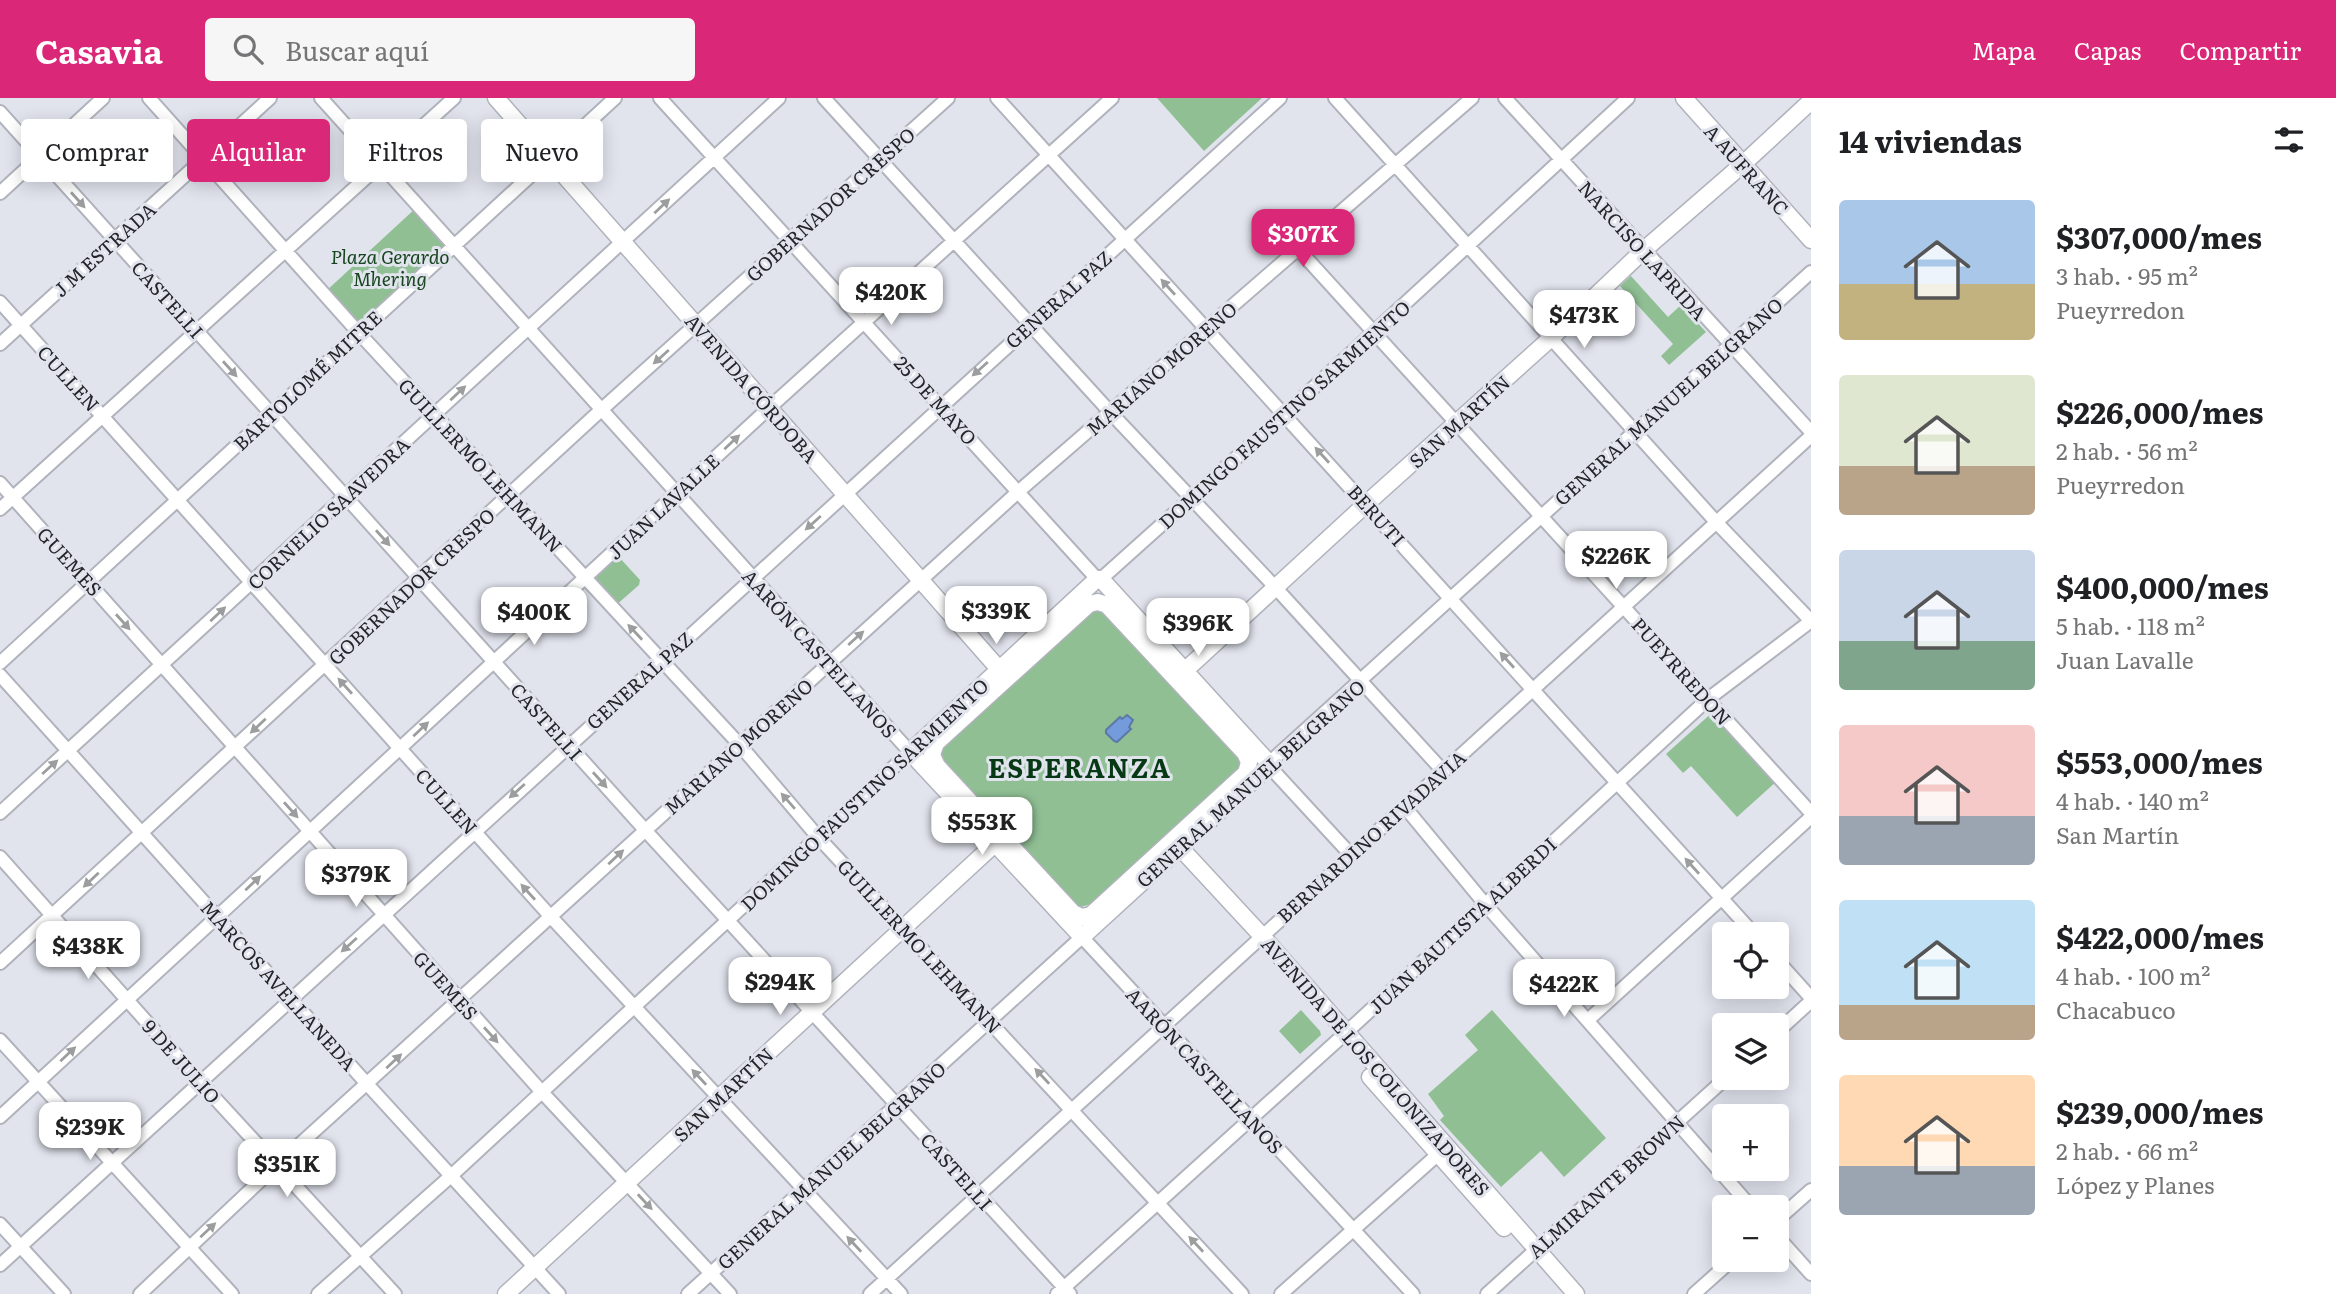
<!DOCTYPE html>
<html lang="es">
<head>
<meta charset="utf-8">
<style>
  body { margin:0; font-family:Literata,serif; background:#f6f6f6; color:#202124; height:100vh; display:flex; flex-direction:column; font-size:26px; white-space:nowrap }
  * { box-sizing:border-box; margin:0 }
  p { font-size:23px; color:#757577 }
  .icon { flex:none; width:38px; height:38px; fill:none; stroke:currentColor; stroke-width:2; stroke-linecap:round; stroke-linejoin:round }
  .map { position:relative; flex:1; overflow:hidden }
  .details { display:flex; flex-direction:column; background:#fff; width:525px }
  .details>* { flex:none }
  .guide { position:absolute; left:21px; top:21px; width:665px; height:63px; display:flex; gap:14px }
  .tools { position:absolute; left:1712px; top:824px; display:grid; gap:14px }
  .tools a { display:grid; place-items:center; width:77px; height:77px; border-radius:7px; background:#fff; box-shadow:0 4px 18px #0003; font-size:35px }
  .price { position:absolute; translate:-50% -60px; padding:0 16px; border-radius:14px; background:#fff; color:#222; font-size:23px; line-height:46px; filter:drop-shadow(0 2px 4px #0008) }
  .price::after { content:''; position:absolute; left:50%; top:42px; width:21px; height:16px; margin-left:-10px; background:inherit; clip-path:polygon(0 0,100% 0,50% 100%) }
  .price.active { background:#db2777; color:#fff }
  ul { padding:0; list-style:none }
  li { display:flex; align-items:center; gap:21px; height:175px; padding:0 28px }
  li span { display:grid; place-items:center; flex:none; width:196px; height:140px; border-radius:7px; color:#555 }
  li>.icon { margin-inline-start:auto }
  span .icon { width:84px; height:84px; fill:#fffc; stroke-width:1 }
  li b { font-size:30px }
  h2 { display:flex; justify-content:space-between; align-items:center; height:84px; padding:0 28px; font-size:30px }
  .chip { padding:0 24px; border-radius:7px; background:#fff; box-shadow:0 4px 18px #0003; font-size:24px; line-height:63px }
  .chip.active { background:#db2777; color:#fff }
  header { display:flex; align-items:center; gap:42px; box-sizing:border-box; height:98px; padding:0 35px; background:#db2777; color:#fff }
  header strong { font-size:33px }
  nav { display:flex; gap:38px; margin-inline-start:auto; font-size:24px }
  .search { width:490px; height:63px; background:#f6f6f6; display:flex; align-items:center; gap:18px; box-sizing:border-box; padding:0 24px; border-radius:7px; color:#757577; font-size:26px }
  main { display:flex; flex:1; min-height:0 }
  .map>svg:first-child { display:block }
  .green { fill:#90bf94 }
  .water { fill:#749bdb; stroke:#5c78a6; stroke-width:2 }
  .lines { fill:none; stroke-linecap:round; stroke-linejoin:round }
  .minor-casing { stroke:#b0b3bb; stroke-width:16 }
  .major-casing { stroke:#b0b3bb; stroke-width:19 }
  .minor { stroke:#fff; stroke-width:12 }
  .major { stroke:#fff; stroke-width:16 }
  .oneway { fill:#9c9d9f }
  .labels { text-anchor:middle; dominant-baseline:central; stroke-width:6; stroke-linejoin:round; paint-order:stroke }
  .street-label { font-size:19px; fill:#242529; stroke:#e1e4ed }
  .park-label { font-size:19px; font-style:italic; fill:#17451f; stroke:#e1e4ed }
  .district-label { font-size:26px; font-weight:bold; letter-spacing:2px; fill:#073915; stroke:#e1e4ed }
</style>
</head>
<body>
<header>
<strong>Casavia</strong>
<div class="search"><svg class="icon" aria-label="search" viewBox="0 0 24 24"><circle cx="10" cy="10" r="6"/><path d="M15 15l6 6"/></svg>Buscar aquí</div>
<nav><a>Mapa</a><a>Capas</a><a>Compartir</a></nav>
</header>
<main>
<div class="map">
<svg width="1811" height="1196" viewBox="0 0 1811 1196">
  <rect width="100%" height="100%" fill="#e1e4ed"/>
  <path class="green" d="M1157,0h105l-58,53z
    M417,109l34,38 -92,85 -34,-38z
    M1631,178l37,41 13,-12 25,27 -37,33 -8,-9 12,-12 -53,-58z
    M618,458l22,24 -1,5 -24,21 -19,-22v-9z
    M1089,510h13l134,142 6,11 -4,11 -144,131 -13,4 -7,-3 -136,-148 2,-10z
    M1714,613l63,70 -40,36 -46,-51 -8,7 -17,-19z
    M1301,912l19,21 1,4 -21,19 -21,-23z
    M1492,912l114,128 -42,39 -23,-26 -40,36 -61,-67 4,-4 -16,-22 50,-44 -13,-15z"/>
  <path class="water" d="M1127,617l6,5 -4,7 2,2 -14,13 -3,-1 -8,-8v-3l14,-13 2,2z"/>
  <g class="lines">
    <defs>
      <path id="minor" d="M149,0l209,234 381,412 79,93 424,457
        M660,0l437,481
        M824,0l286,314 165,175 168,184
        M997,0l757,836
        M1335,0l382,425 94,98
        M1505,0l306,334
        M0,14l645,718 425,464
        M0,95l103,-95
        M1299,152l512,563
        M0,204l551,615 350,377
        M0,246l270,-246
        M0,385l541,608 189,203
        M0,411l454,-411
        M1101,481l184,-165 343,-316
        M0,565l615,-565
        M0,577l368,410 191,209
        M1269,665l542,-491
        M1269,668l82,89
        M1404,708l81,98 267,304
        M0,715l779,-715
        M0,759l201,226 194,211
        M1776,861l35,39
        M0,865l601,-553 347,-312
        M1588,922l223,-203
        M1776,935l35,-32
        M0,942l232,254
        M0,1019l769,-709 343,-310
        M1776,1123l35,-31
        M0,1126l64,70
        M1776,1137l35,39
        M0,1167l1280,-1167
        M140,1196l138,-130 741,-673 453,-393
        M318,1196l134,-119 458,-423 -589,-654
        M688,1196l394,-357 331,357
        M870,1196l941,-858
        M1057,1196l281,-254 370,-341 103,-78
        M1281,1196l163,-145
        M1487,1196l239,-216
        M1694,1196l38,-34"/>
      <path id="major" d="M496,0l510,579
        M1684,0l127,142
        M1097,481h4l168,184v3l-187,171 -172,-185z
        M1098,504l9,3 138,148 4,9 -3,11 -155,142 -9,2 -9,-4 -136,-147 -5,-11 4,-12 153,-139z
        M1178,579l188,-173 185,-166 94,-89 98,-85 68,-63
        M1174,743l88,95 314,358
        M1370,979l134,151
        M506,1196l495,-456"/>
    </defs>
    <use href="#minor" class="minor-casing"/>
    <use href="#major" class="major-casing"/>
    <use href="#minor" class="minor"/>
    <use href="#major" class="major"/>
  </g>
  <defs><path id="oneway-solid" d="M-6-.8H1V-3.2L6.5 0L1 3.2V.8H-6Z" transform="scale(1.75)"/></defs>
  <g class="oneway">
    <use href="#oneway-solid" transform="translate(78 102) rotate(48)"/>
    <use href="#oneway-solid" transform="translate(662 108) rotate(-43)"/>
    <use href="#oneway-solid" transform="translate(1168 189) rotate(-132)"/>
    <use href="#oneway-solid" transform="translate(661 259) rotate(138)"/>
    <use href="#oneway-solid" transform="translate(230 271) rotate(48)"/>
    <use href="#oneway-solid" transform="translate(980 271) rotate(138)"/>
    <use href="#oneway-solid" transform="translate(458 295) rotate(-43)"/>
    <use href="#oneway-solid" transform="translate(732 344) rotate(-43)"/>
    <use href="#oneway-solid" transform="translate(1322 357) rotate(-132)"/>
    <use href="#oneway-solid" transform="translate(813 425) rotate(138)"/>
    <use href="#oneway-solid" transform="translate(383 440) rotate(48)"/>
    <use href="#oneway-solid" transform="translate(218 516) rotate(-43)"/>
    <use href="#oneway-solid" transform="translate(123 524) rotate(48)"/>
    <use href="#oneway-solid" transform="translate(635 534) rotate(-133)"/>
    <use href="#oneway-solid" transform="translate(856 540) rotate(-42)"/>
    <use href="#oneway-solid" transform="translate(1507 562) rotate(-132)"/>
    <use href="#oneway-solid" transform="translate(345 588) rotate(-132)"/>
    <use href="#oneway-solid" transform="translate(258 628) rotate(137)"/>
    <use href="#oneway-solid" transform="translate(421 631) rotate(-43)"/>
    <use href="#oneway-solid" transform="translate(50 669) rotate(-42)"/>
    <use href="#oneway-solid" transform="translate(600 682) rotate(48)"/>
    <use href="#oneway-solid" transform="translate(517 693) rotate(138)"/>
    <use href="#oneway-solid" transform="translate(788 703) rotate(-131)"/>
    <use href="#oneway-solid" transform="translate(291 712) rotate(48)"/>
    <use href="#oneway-solid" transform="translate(616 759) rotate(-43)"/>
    <use href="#oneway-solid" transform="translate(1692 768) rotate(-132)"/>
    <use href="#oneway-solid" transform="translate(91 782) rotate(137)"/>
    <use href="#oneway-solid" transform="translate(253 785) rotate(-43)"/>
    <use href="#oneway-solid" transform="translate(528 794) rotate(-132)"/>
    <use href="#oneway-solid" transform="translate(349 847) rotate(138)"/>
    <use href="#oneway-solid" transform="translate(491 937) rotate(48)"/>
    <use href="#oneway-solid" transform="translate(68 956) rotate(-43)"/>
    <use href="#oneway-solid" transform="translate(394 963) rotate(-43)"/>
    <use href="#oneway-solid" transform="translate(1042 978) rotate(-133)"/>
    <use href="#oneway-solid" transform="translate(699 979) rotate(-133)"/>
    <use href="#oneway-solid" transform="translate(645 1104) rotate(47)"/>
    <use href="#oneway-solid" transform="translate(208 1132) rotate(-43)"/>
    <use href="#oneway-solid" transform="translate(854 1146) rotate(-133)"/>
    <use href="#oneway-solid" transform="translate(1196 1146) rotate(-133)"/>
  </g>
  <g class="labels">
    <g class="street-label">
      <text transform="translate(1747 71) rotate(48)">A AUFRANC</text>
      <text transform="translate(830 106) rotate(-42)">GOBERNADOR CRESPO</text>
      <text transform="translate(104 151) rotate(-42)">J M ESTRADA</text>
      <text transform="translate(1643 152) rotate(48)">NARCISO LAPRIDA</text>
      <text transform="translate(168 201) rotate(48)">CASTELLI</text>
      <text transform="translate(1058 201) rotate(-42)">GENERAL PAZ</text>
      <text transform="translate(1161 270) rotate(-41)">MARIANO MORENO</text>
      <text transform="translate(69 280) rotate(48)">CULLEN</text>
      <text transform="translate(307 282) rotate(-43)">BARTOLOMÉ MITRE</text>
      <text transform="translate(752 290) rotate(49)">AVENIDA CÓRDOBA</text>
      <text transform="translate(936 302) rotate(48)">25 DE MAYO</text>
      <text transform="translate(1668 303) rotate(-42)">GENERAL MANUEL BELGRANO</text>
      <text transform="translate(1284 316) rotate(-42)">DOMINGO FAUSTINO SARMIENTO</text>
      <text transform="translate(1459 323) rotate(-42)">SAN MARTÍN</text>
      <text transform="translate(481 367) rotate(47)">GUILLERMO LEHMANN</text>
      <text transform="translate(663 408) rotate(-43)">JUAN LAVALLE</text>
      <text transform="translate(328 415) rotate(-43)">CORNELIO SAAVEDRA</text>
      <text transform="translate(1377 417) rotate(48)">BERUTI</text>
      <text transform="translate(70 463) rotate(48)">GUEMES</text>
      <text transform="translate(411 488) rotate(-43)">GOBERNADOR CRESPO</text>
      <text transform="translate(820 555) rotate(48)">AARÓN CASTELLANOS</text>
      <text transform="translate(1682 573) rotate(48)">PUEYRREDON</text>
      <text transform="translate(639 582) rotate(-42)">GENERAL PAZ</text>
      <text transform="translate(547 623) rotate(48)">CASTELLI</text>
      <text transform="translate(738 648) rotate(-42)">MARIANO MORENO</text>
      <text transform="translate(1250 685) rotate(-42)">GENERAL MANUEL BELGRANO</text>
      <text transform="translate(864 696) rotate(-43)">DOMINGO FAUSTINO SARMIENTO</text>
      <text transform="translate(447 703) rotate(48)">CULLEN</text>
      <text transform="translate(1371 738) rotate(-42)">BERNARDINO RIVADAVIA</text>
      <text transform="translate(1462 827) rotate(-43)">JUAN BAUTISTA ALBERDI</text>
      <text transform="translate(920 848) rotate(47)">GUILLERMO LEHMANN</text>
      <text transform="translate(279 887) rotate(48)">MARCOS AVELLANEDA</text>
      <text transform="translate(446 887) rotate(48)">GUEMES</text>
      <text transform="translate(182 963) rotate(48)">9 DE JULIO</text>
      <text transform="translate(1376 968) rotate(49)">AVENIDA DE LOS COLONIZADORES</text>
      <text transform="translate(1205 972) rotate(47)">AARÓN CASTELLANOS</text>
      <text transform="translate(723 996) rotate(-43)">SAN MARTÍN</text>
      <text transform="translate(831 1067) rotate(-42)">GENERAL MANUEL BELGRANO</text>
      <text transform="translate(957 1073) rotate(48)">CASTELLI</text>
      <text transform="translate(1606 1088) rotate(-42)">ALMIRANTE BROWN</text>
    </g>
    <g class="park-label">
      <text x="390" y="158">Plaza Gerardo<tspan x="390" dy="22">Mhering</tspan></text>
    </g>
    <g class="district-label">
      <text x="1080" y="668">ESPERANZA</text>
    </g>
  </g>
</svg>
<div class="tools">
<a><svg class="icon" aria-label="locate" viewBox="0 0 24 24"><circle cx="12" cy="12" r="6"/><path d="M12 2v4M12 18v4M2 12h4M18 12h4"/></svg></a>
<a><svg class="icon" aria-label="layers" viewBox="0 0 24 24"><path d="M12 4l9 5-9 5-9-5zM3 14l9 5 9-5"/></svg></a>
<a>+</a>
<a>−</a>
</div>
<b class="price active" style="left:1303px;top:171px">$307K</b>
<b class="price" style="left:891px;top:229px">$420K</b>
<b class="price" style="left:1584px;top:252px">$473K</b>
<b class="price" style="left:1616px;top:493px">$226K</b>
<b class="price" style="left:996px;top:548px">$339K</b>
<b class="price" style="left:534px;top:549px">$400K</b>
<b class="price" style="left:1198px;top:560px">$396K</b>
<b class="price" style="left:982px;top:759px">$553K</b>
<b class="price" style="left:356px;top:811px">$379K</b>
<b class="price" style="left:88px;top:883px">$438K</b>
<b class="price" style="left:780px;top:919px">$294K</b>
<b class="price" style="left:1564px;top:921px">$422K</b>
<b class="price" style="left:90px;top:1064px">$239K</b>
<b class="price" style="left:287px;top:1101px">$351K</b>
<div class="guide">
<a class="chip">Comprar</a>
<a class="chip active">Alquilar</a>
<a class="chip">Filtros</a>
<a class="chip">Nuevo</a>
</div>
</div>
<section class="details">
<h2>14 viviendas<svg class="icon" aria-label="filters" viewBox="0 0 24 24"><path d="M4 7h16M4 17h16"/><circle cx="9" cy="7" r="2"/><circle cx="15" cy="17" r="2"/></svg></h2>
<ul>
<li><span style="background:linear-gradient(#a9c7e8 60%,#c2b280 0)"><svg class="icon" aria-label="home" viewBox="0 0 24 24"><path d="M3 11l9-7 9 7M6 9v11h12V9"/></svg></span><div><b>$307,000/mes</b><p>3 hab. · 95 m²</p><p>Pueyrredon</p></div></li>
<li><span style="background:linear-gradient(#dfe7d0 65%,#b9a48a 0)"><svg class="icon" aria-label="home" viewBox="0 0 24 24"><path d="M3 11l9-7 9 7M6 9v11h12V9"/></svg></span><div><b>$226,000/mes</b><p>2 hab. · 56 m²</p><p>Pueyrredon</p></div></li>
<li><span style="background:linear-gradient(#c9d6e8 65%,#7fa58c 0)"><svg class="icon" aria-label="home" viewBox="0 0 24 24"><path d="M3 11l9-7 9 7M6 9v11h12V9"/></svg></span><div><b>$400,000/mes</b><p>5 hab. · 118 m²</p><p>Juan Lavalle</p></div></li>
<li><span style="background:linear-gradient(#f6c9c9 65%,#9aa5b1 0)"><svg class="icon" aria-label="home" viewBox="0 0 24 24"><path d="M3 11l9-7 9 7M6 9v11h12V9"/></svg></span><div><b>$553,000/mes</b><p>4 hab. · 140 m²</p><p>San Martín</p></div></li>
<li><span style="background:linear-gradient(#bfe0f5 75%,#b9a48a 0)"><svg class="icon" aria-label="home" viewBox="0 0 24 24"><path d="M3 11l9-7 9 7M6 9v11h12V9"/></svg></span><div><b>$422,000/mes</b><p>4 hab. · 100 m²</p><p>Chacabuco</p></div></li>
<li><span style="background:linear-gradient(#ffd9b3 65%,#9aa5b1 0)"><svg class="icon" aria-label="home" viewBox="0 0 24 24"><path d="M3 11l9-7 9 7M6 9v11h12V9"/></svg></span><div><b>$239,000/mes</b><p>2 hab. · 66 m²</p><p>López y Planes</p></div></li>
</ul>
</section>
</main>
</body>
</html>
